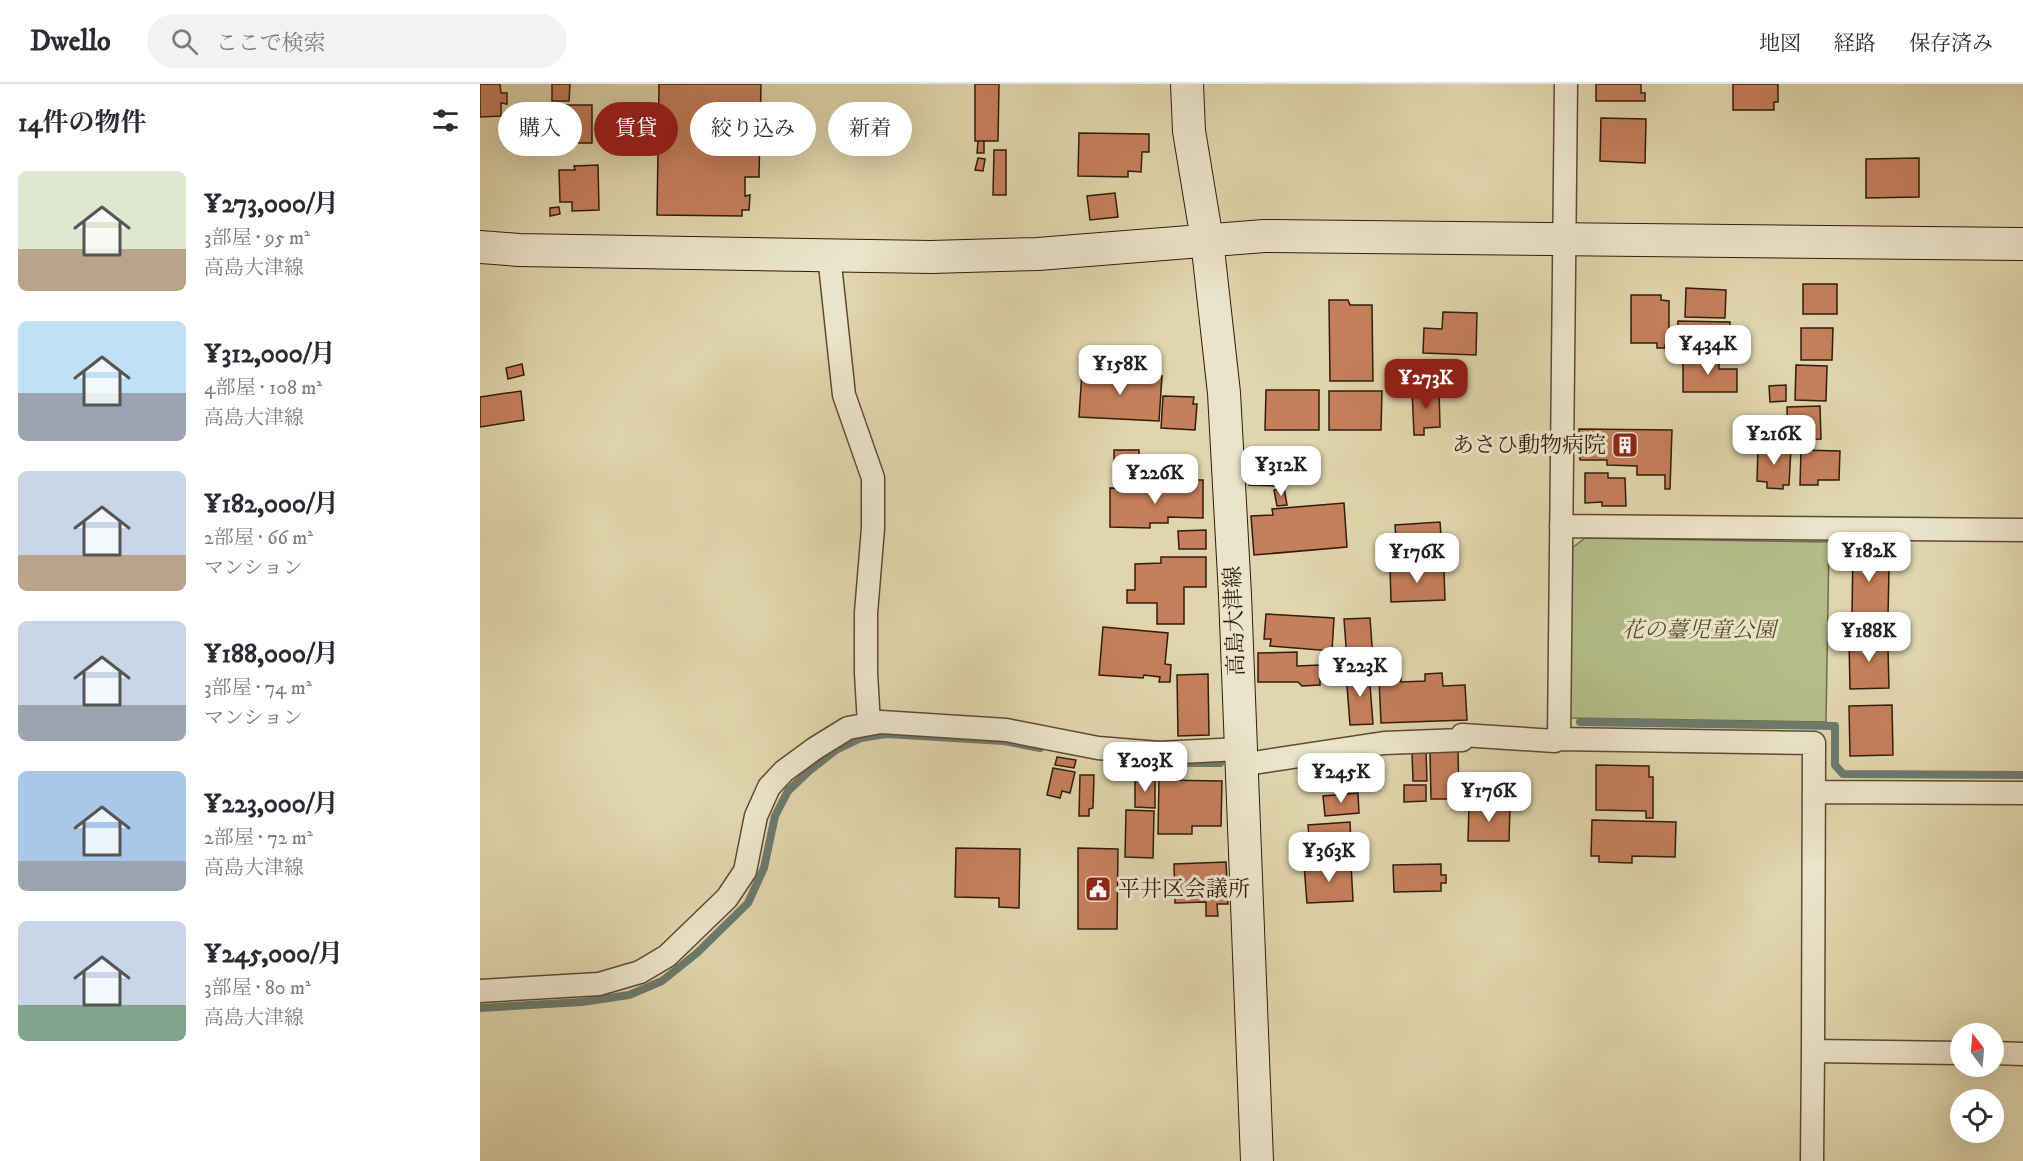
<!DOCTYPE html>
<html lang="ja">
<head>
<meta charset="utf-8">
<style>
  body { margin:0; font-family:"IM FELL DW Pica","Noto Serif JP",serif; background:#f2f2f3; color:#2b2b33; height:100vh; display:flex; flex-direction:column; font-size:22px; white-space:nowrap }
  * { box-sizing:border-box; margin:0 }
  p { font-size:20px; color:#7c7c81 }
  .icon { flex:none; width:33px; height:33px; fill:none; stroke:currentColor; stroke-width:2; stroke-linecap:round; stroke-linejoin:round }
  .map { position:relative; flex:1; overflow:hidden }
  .side { display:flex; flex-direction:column; background:#fff; width:480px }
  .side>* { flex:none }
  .guide { position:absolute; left:18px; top:18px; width:570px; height:54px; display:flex; gap:12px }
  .needle { width:39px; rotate:344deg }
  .tools { position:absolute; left:1470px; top:939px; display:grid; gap:12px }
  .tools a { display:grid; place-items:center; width:54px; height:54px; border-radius:50%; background:#fff; box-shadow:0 6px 24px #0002; font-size:30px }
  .price { position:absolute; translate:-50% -51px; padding:0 14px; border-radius:12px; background:#fff; color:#222; font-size:20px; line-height:39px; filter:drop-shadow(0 2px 3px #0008) }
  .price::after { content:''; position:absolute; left:50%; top:36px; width:18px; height:14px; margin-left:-9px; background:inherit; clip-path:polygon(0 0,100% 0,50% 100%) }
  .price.on { background:#8f2418; color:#fff }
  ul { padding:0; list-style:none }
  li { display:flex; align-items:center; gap:18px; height:150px; padding:0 18px }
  li span { display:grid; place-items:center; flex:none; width:168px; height:120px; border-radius:9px; color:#555 }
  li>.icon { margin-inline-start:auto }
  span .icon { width:72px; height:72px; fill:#fffc; stroke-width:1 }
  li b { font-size:26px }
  h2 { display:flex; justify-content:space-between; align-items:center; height:72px; padding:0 18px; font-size:26px }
  .chip { padding:0 21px; border-radius:27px; background:#fff; box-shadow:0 6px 24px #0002; font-size:21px; line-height:54px }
  .chip.on { background:#8f2418; color:#fff }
  header { display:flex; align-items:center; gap:36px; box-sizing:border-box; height:84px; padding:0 30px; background:#fff; border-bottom:2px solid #e1e1e2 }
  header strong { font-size:28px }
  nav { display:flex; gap:33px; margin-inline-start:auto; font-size:21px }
  .search { width:420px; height:54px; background:#f2f2f3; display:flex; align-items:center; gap:15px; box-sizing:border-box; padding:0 21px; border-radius:33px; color:#7c7c81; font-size:22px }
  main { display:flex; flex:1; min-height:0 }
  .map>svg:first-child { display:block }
  .green { fill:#b3bd89; stroke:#726c4a; stroke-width:1.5 }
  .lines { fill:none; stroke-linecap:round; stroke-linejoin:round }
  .stream { stroke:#6d7a6d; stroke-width:8 }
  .building { fill:#c57f5c; stroke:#321c0a; stroke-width:1.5 }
  .street-casing { stroke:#5e4a33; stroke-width:25 }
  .secondary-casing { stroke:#321c0a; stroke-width:34 }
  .street { stroke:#ebe4ca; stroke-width:22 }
  .secondary { stroke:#ebe4ca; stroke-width:32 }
  .labels { text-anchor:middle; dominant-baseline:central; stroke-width:6; stroke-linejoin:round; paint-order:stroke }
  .poi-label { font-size:22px; fill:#321c0a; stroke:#ebe4ca; text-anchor:end }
  .street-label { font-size:22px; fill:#321c0a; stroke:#ebe4ca }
  .park-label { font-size:22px; font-style:italic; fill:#594c30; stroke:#ebe4ca }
</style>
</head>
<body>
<header>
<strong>Dwello</strong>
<div class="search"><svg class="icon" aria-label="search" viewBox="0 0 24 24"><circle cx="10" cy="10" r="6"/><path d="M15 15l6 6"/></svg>ここで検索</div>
<nav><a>地図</a><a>経路</a><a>保存済み</a></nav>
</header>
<main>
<section class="side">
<h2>14件の物件<svg class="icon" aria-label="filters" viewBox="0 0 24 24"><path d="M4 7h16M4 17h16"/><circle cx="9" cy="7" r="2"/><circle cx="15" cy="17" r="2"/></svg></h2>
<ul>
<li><span style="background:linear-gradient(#dfe7d0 65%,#b9a48a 0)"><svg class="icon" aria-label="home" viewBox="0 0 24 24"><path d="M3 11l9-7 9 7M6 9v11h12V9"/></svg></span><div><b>¥273,000/月</b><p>3部屋 · 95 m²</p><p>高島大津線</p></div></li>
<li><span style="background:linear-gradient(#bfe0f5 60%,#9aa5b1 0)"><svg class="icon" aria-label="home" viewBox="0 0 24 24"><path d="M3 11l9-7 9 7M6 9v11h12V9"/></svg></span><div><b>¥312,000/月</b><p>4部屋 · 108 m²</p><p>高島大津線</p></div></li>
<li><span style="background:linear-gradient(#c9d6e8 70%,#b9a48a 0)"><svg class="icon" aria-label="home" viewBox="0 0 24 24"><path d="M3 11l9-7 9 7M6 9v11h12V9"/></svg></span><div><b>¥182,000/月</b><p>2部屋 · 66 m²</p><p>マンション</p></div></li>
<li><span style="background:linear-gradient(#c9d6e8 70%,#9aa5b1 0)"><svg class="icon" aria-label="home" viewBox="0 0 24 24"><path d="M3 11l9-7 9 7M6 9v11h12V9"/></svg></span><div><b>¥188,000/月</b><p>3部屋 · 74 m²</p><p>マンション</p></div></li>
<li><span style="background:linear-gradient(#a9c7e8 75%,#9aa5b1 0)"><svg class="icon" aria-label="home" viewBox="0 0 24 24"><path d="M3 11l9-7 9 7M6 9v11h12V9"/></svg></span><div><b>¥223,000/月</b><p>2部屋 · 72 m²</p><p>高島大津線</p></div></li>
<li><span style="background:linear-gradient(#c9d6e8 70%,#7fa58c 0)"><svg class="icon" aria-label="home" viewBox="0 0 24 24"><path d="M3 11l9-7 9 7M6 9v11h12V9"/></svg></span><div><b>¥245,000/月</b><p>3部屋 · 80 m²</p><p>高島大津線</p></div></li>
</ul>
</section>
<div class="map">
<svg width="1543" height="1077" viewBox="0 0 1543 1077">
  <rect width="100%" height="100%" fill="#e0d5ad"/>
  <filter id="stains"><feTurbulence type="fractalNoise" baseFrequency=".00333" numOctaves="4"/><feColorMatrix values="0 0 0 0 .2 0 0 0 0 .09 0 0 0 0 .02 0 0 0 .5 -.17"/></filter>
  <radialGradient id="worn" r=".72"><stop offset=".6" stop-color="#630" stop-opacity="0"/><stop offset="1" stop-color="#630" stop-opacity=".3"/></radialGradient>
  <path class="green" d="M1105,454l244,4 -3,180 -257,-4 3,-170z"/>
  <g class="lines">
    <path class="stream" d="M1100,638l255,4v39l8,9 180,1
      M686,679h54
      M0,924l102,-6 47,-7 33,-14 35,-28 51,-50 16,-35 11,-52 13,-25 21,-20 27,-21 25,-12 25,-4 118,7 36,7"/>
  </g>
  <path class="building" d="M0,0h20l1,9h6v11l-6,-1v13l-21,1z
    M72,0h18l-1,17h-17z
    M179,0h102l-2,93h-14v19l5,-1 -1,15h-7v6l-85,-1z
    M495,0h24l-1,57h-23z
    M1116,0h45v9h4v8h-49z
    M1253,0h45v18h-4v8h-41z
    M76,21h36v38h-37z
    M1121,34l45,1 -1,44 -45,-2z
    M599,49l70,1v18h-7l-1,20 -13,-1v6l-50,-1z
    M498,57h6v12h-7z
    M514,66h12v45h-13z
    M498,74l7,1 -2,12 -8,-1z
    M1439,74v39l-53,1v-39z
    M118,81l1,45 -27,1v-9h-12l-1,-32h16l-1,-4z
    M635,109l3,24 -28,3 -3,-24z
    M79,123l1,7 -10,2v-8z
    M1323,200h34v30h-34z
    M1206,204l40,2 -1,28 -40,-1z
    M1151,211h30v5l8,1v44h-4v3h-8v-5h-26z
    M849,216h19l2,5h22l1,76h-43z
    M963,228l34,1 -1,42 -53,-2 1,-25 18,1z
    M1198,237l52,1 -1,17h-4l-1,15 -47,-1z
    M1321,244h32l-1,32h-31z
    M1203,272h36v13h18v23h-54z
    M42,280l2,11 -16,4 -2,-11z
    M1316,281l31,1 -1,35 -31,-1z
    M602,287l80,5 -3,45 -80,-4z
    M1306,301v16l-16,1 -1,-16z
    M959,304l1,39 -16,1v7h-10l-2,-46z
    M786,306h53v40h-54z
    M41,307l3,29 -44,7v-30z
    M849,307h53l-1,39h-52z
    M683,312l31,1 -1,7h4l-2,26 -34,-2z
    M1340,322l1,33 -33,1 -1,-33z
    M1099,345l93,1 -2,59h-5v-14h-28v-9l-30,-1v-5h-27z
    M1278,362l33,2 -2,37h-6v4l-16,-1v-6l-10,-1z
    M634,366h25v5h35v7h18v13h-33v5h-16l-6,-3 -1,-4h-22z
    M1321,366l39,1 -1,29h-21v5h-18z
    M771,374l29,2 -2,26 -29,-1z
    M1105,389h23v5h17l1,28h-24v-4l-17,1z
    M705,396h18v38l-35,-1v6h-18v5l-40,-1v-39l74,1z
    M804,404l3,17 -10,1 -3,-16z
    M864,419l3,44 -93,8 -3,-39 22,-1 -1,-6z
    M960,438l2,28 -45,4 -2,-29z
    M726,446v19h-27l-1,-18z
    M1373,460h24l-1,25 13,1 -1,46h-36z
    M681,473h45v30h-22v37h-27v-21h-30v-13h8v-26l26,-1z
    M953,482v5h11l1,29 -54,2 -1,-35z
    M786,530l68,4 -2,33 -62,-5 1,-7h-7z
    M890,534l3,41 -26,1 -3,-41z
    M623,543l65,6 -3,31 6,1 -1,17h-11l1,-5 -16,-2 -1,3 -44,-3z
    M1380,552h23v13h5l1,39 -39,1 -1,-50h10z
    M817,568v14l23,-1v20l-18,1 -4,-4h-40v-29z
    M914,572l1,14 5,-1 1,13 24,-1v-7l17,-1 1,13 22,-1 2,35 -86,3 -3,-66z
    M889,588l4,52 -23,1 -4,-52z
    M728,590l1,61 -31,1 -1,-61z
    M1412,621l1,50 -43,1 -1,-50z
    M950,667h28l1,48h-28z
    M932,668h14l1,29h-14z
    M577,673l19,3 -2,8 -19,-3z
    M1116,681l53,1v11h4v41h-7v-7l-50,-1z
    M660,682l33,2 -1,7 -33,-2z
    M573,684l22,4 -5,21 -8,-2 -2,7 -13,-3z
    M600,691h14l-1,33 -4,1v7h-10z
    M655,695h20v29l-20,-1z
    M679,696l63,1 -1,45h-29v8h-34z
    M924,701h22v16l-22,1z
    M878,709l1,20 -34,3 -2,-20z
    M989,720l41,2 -1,35h-41z
    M646,726l28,1 -1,47 -28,-1z
    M1112,736l84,2 -1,35 -43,-1v7l-33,-1v-6h-8z
    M870,738l1,22h7l1,16 -38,2v-12l-11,1 -2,-26z
    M476,764l64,1 -1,59 -20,-1v-9l-44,-1z
    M598,764l40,1 -1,80h-39z
    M746,778l2,42h-11l1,12h-12v-14l-31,1 -1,-39z
    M871,779l2,38 -46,2 -3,-38z
    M961,780v11h5v8h-5v8l-47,1 -1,-27z"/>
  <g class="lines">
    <defs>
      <path id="street" d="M349,171l15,140 29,83v50l-7,85v60l3,51
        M1081,442l462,4
        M1079,655l7,-655
        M760,681l144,-22 78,-3v-5l93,6 4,-2 255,4 -1,308 147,2
        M1336,708l207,1
        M0,907l119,-7 41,-12 27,-16 60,-58 18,-27 11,-55 13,-29 15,-16 30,-22 34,-21 33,-6 125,8 92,18 61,5 81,-4
        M1514,969l29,1
        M1332,1077l1,-110"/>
      <path id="secondary" d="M707,0l2,47 18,109 17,153 11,202 22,566
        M0,163l39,3 412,7 107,-3 226,-18 759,8"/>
    </defs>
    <use href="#street" class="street-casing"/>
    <use href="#secondary" class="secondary-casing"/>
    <use href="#street" class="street"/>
    <use href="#secondary" class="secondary"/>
  </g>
  <defs>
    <symbol id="building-square" viewBox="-11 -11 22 22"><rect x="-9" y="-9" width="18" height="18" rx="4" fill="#8f2418" stroke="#ebe4ca"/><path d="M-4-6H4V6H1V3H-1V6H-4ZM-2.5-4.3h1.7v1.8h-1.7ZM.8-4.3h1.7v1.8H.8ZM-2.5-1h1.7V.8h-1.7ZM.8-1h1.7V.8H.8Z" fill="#fff"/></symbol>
    <symbol id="civic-square" viewBox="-11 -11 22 22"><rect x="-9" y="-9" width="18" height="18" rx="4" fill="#8f2418" stroke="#ebe4ca"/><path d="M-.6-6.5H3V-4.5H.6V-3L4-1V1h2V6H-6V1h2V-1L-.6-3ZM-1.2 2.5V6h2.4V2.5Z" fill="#fff"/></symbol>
  </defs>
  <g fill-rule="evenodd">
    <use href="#building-square" x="1130" y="346" width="30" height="30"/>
    <use href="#civic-square" x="603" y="790" width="30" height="30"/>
  </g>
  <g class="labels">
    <g class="poi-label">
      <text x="1126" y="361">あさひ動物病院</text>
      <text x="638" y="805" text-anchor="start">平井区会議所</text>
    </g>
    <g class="street-label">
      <text transform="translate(755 537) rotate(-92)">高島大津線</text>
    </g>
    <g class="park-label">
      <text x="1219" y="546">花の薹児童公園</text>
    </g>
  </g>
  <rect width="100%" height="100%" filter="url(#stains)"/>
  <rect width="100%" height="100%" fill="url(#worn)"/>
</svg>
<div class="tools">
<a><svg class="needle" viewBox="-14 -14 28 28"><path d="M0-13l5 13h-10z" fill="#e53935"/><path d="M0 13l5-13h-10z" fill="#7c7c81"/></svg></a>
<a><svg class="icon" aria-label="locate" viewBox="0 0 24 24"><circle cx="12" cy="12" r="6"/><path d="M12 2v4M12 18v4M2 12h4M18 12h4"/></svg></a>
</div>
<b class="price" style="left:1228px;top:292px">¥434K</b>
<b class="price" style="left:640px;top:312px">¥158K</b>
<b class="price on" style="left:946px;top:326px">¥273K</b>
<b class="price" style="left:1294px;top:382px">¥216K</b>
<b class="price" style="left:801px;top:413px">¥312K</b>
<b class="price" style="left:675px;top:421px">¥226K</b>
<b class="price" style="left:1389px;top:499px">¥182K</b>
<b class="price" style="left:937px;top:500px">¥176K</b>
<b class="price" style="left:1389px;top:579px">¥188K</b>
<b class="price" style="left:880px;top:614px">¥223K</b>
<b class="price" style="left:665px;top:709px">¥203K</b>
<b class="price" style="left:861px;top:720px">¥245K</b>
<b class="price" style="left:1009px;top:739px">¥176K</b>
<b class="price" style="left:849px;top:799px">¥363K</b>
<div class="guide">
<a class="chip">購入</a>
<a class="chip on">賃貸</a>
<a class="chip">絞り込み</a>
<a class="chip">新着</a>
</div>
</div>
</main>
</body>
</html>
